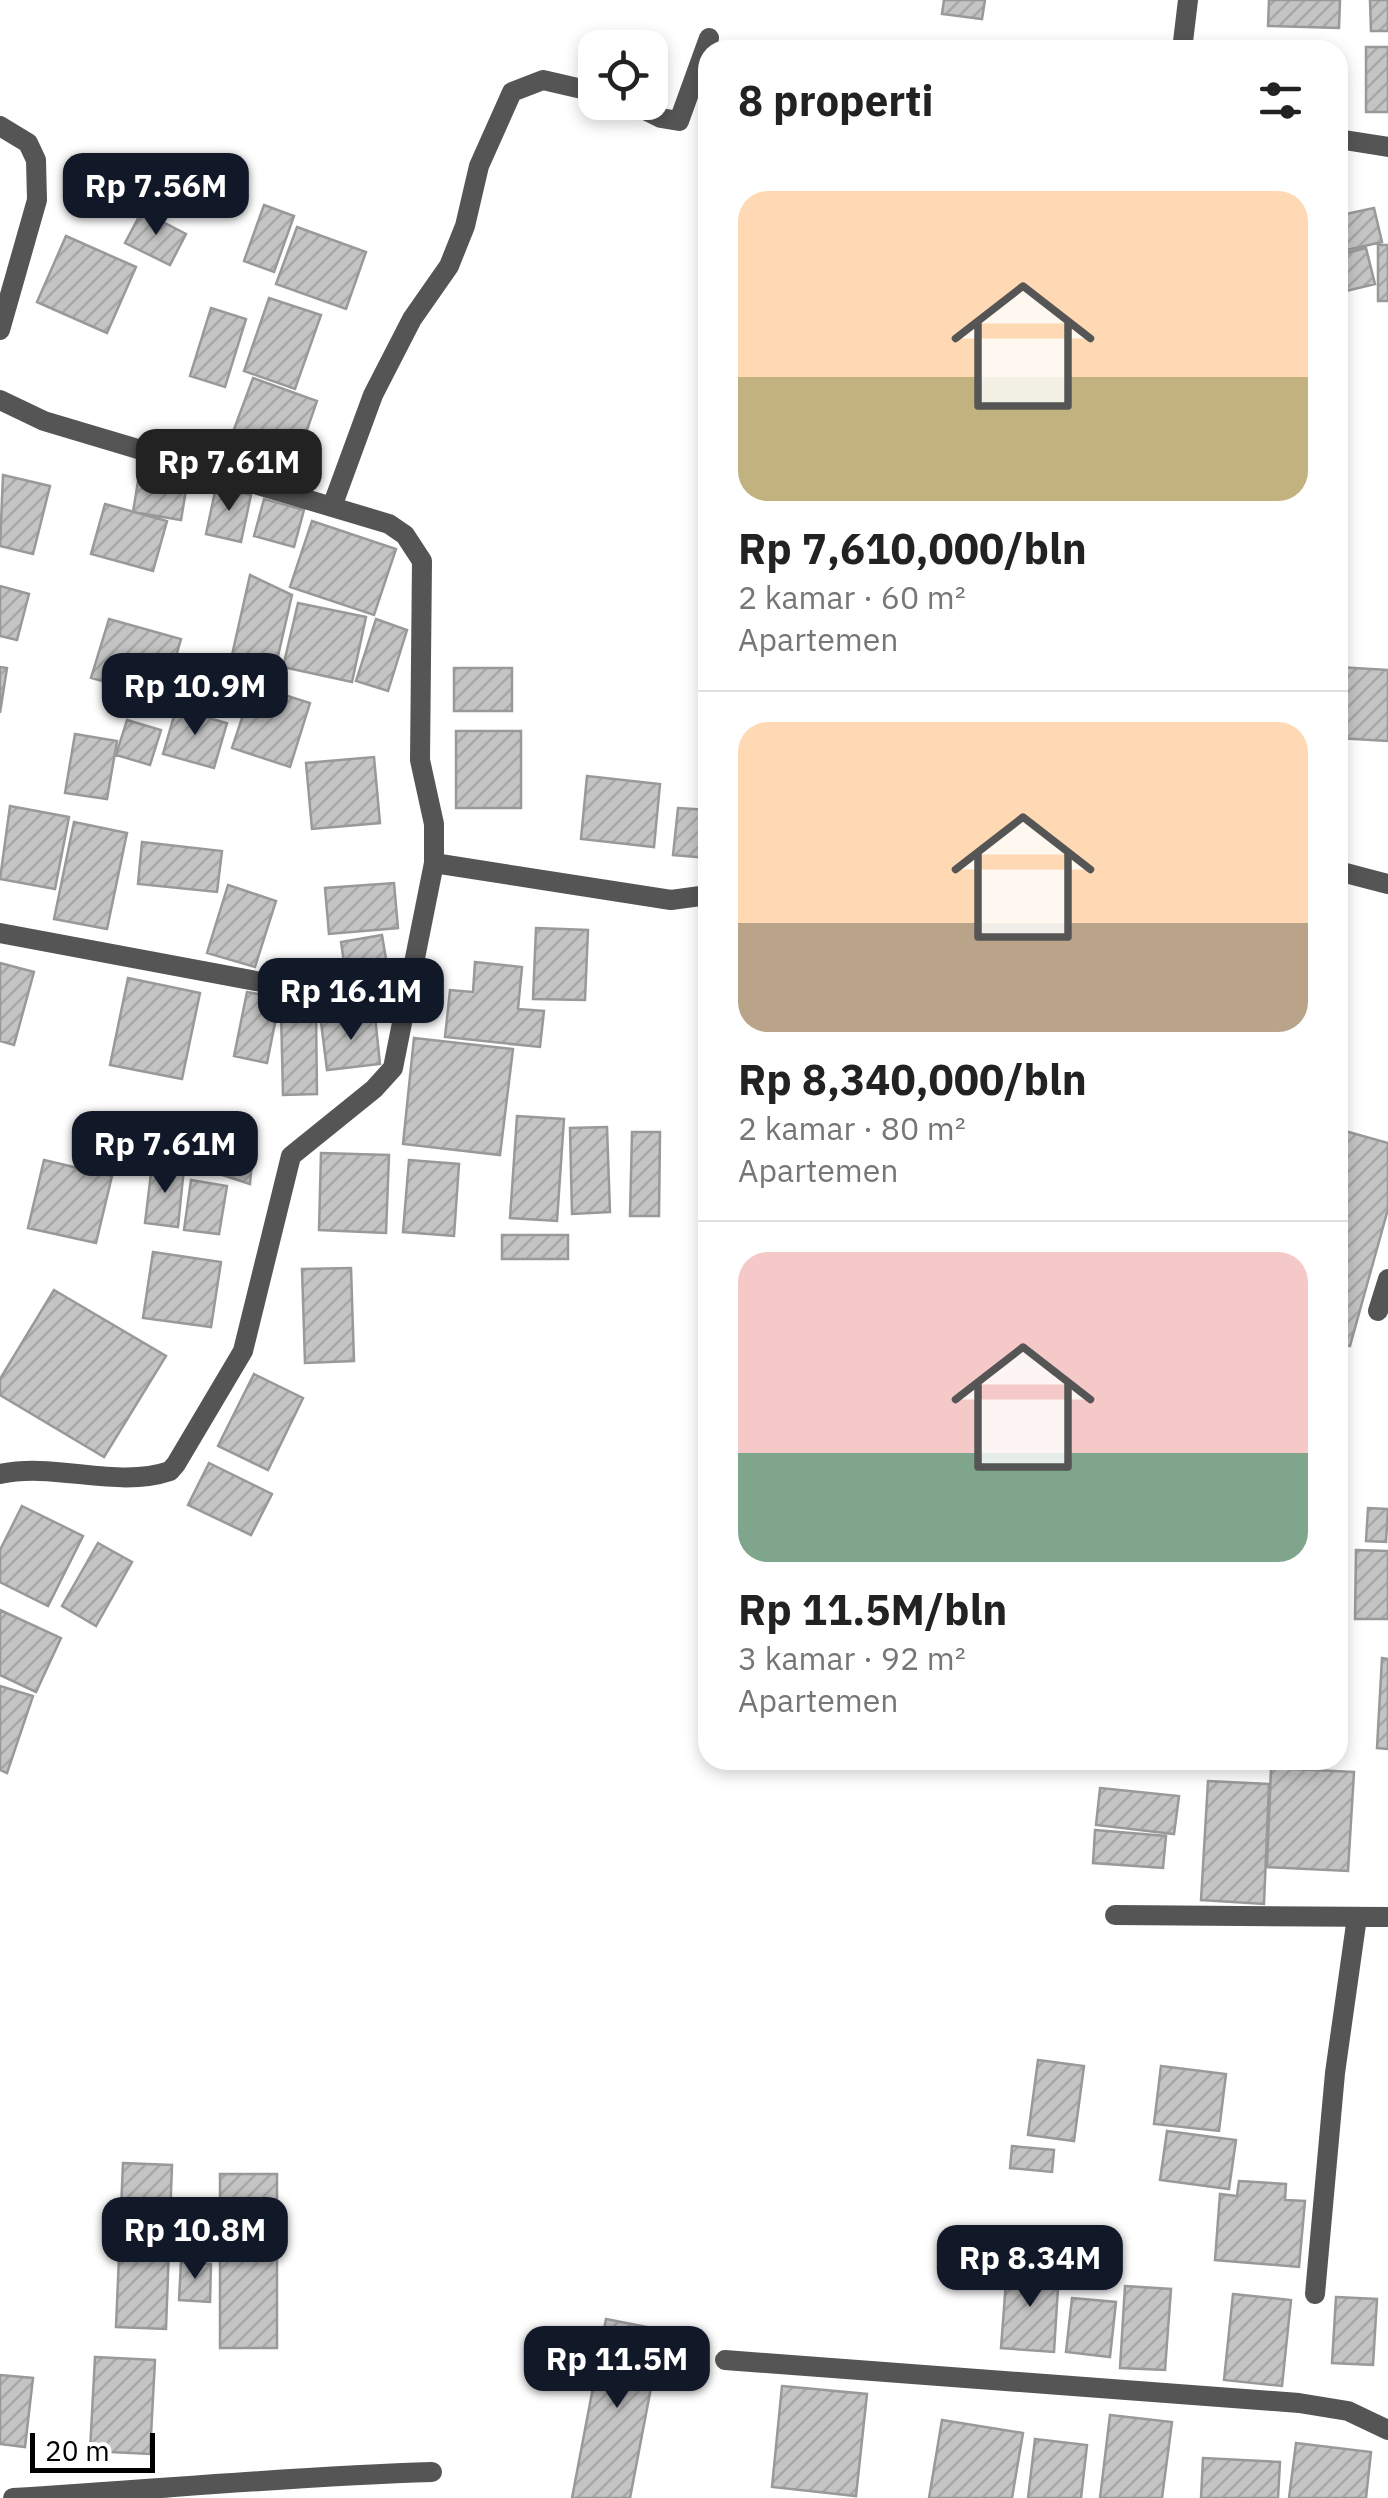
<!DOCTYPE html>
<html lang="id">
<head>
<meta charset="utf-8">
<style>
  body { margin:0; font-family:"IBM Plex Sans",sans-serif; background:#f6f6f6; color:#222; height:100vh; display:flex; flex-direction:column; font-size:38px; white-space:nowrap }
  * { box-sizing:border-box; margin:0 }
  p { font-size:32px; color:#767676 }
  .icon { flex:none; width:55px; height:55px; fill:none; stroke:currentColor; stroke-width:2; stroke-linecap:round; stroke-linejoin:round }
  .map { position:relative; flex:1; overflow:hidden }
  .drawer { position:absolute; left:698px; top:40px; width:650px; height:1730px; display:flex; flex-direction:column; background:#fff; border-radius:30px; box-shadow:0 5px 15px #0003 }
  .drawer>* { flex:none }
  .controls { position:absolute; left:578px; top:30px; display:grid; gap:20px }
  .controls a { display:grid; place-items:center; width:90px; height:90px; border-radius:20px; background:#fff; box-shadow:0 5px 15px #0003; font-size:50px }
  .scale { position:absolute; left:30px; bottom:25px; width:125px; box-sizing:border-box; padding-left:10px; border:5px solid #000; border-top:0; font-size:28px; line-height:35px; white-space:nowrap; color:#000; -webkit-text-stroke:8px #fff; paint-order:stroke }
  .price { position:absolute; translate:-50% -85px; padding:0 22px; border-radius:20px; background:#111827; color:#fff; font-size:32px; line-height:65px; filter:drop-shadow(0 2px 5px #0008) }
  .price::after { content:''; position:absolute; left:50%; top:60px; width:30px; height:22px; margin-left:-15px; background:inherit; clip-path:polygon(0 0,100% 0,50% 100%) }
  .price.selected { background:#222; color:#fff }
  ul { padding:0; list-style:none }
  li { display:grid; align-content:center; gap:20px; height:530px; padding:0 40px }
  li+li { border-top:2px solid #e0e0e0 }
  li span { display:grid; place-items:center; height:310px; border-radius:30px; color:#555 }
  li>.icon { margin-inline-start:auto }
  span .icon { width:180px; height:180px; fill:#fffc; stroke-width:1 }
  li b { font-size:42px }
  h2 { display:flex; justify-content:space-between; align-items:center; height:120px; padding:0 40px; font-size:42px }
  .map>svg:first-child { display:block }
  .building { fill:url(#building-hatch); stroke:#999; stroke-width:2.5 }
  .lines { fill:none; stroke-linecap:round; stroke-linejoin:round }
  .service { stroke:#555; stroke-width:20 }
  .minor { stroke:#555; stroke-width:20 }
</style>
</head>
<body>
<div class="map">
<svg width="1388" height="2498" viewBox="0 0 1388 2498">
  <defs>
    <pattern id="building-hatch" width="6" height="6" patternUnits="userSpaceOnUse" patternTransform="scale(2.5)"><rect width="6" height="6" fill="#c4c4c4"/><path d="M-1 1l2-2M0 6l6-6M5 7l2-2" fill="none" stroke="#a7a7a7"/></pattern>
  </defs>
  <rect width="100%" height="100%" fill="#fff"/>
  <path class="building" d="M944,0h41l-3,19 -40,-5z
    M1269,0h71l-1,28 -71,-2z
    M1370,0h18v31h-17z
    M1366,47h22v65h-22z
    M1338,181l8,33 28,-6 8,34 -44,10z
    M264,205l30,11 -20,56 -30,-11z
    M142,211l44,23 -16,31 -45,-22z
    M297,227l69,25 -20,57 -70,-25z
    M66,236l70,31 -29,66 -70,-31z
    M1378,245h10v56h-10z
    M1366,248l9,36 -37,9v-38z
    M269,298l52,17 -26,74 -51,-18z
    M211,308l35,11 -21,68 -35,-11z
    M253,378l64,23 -19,55 -65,-24z
    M141,463l48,9 -8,48 -48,-8z
    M3,475l47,11 -17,68 -33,-8z
    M216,487l35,8 -10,47 -35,-8z
    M264,499l40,11 -10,37 -40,-11z
    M105,504l62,17 -14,50 -62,-17z
    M312,521l84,28 -22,66 -84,-28z
    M250,575l42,20 -16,70 -44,-10z
    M0,586l29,8 -12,46 -17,-4z
    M298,603l68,14 -14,65 -69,-15z
    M109,619l72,20 -17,59 -73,-20z
    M376,619l31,11 -19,61 -32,-10z
    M0,667l7,1 -7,45z
    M1338,667l50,3v71l-50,-3z
    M454,668h58v43h-58z
    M253,685l57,18 -20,64 -58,-19z
    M176,709l51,14 -13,45 -51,-14z
    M127,720l34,10 -11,35 -34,-10z
    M456,731h65v77h-65z
    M75,734l42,7 -10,58 -42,-6z
    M374,757l6,66 -68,6 -6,-66z
    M587,776l73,8 -6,63 -73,-8z
    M10,806l59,11 -14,72 -55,-10z
    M678,808l30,2v48l-35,-3z
    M74,822l53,11 -20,96 -53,-10z
    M142,842l80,9 -5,41 -79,-8z
    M394,883l4,45 -69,6 -4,-46z
    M228,885l48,16 -21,66 -48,-14z
    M536,928l52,2 -3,70 -52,-1z
    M382,935l8,48 -42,6 -7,-47z
    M475,962l47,5 -4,42 26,2 -4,36 -95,-10 5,-47 23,2z
    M0,963l34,9 -20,73 -14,-4z
    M128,978l72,15 -18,86 -72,-14z
    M247,992l33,6 -13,65 -33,-7z
    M316,1010l1,84 -34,1 -2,-84z
    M375,1016l5,48 -53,6 -6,-48z
    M414,1038l99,11 -13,106 -97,-11z
    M517,1116l47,3 -7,102 -47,-3z
    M178,1121l77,6 -5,57 -80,-26z
    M607,1127l3,85 -38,2 -2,-86z
    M1338,1129l50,14v66l-38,137 -12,-3z
    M632,1132h28l-1,84h-29z
    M321,1153l68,2 -3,78 -67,-3z
    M44,1160l68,16 -16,67 -68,-15z
    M409,1160l50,4 -5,72 -51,-4z
    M152,1165l32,3 -6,59 -33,-4z
    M191,1180l36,6 -8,48 -35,-4z
    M502,1235h66v24h-66z
    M153,1252l68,10 -10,65 -68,-9z
    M351,1268l3,93 -49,2 -3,-94z
    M54,1290l112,66 -62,101 -104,-62v-16z
    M254,1374l49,24 -35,72 -50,-24z
    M209,1463l63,31 -21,41 -63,-30z
    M22,1506l61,30 -35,70 -48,-24v-32z
    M1368,1508l20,1 -2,33 -20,-1z
    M1338,1531l5,1 -5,67z
    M98,1543l34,19 -36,64 -34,-20z
    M1356,1550l32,1v68h-33z
    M0,1610l61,28 -25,54 -36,-17z
    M1382,1658l6,1v90l-11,-1z
    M0,1686l33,10 -26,77 -7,-3z
    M1271,1768l83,4 -6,99 -81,-4z
    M1208,1781l61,3 -5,120 -63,-4z
    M1100,1788l79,8 -5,38 -78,-9z
    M1095,1830l71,6 -3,32 -70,-5z
    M1038,2060l46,6 -10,75 -46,-6z
    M1161,2066l65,8 -7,57 -65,-7z
    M1167,2131l69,9 -7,49 -69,-9z
    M1012,2146l42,4 -2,22 -42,-4z
    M123,2163l49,2 -6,164 -50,-2z
    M220,2174h57v174h-57z
    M1239,2181l47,3 -1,16 20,1 -6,66 -84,-7 5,-66 17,2z
    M181,2262l30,2 -1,38 -31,-2z
    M1007,2268l52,4 -5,80 -53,-4z
    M1125,2286l46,3 -6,81 -45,-2z
    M1233,2294l58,6 -9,86 -58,-6z
    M1336,2297l41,2 -4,66 -41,-2z
    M1072,2298l44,4 -6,55 -44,-5z
    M606,2319l56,11 -32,168h-58z
    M95,2357l60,3 -5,94 -60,-3z
    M0,2375l33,3 -8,69 -25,-3z
    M782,2386l85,8 -11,102 -84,-9z
    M1110,2415l62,7 -10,76h-62z
    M942,2420l81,13 -11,65h-83z
    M1035,2439l52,6 -6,53h-53z
    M1296,2443l75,9 -5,46h-77z
    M1203,2458l77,4 -2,36h-77z"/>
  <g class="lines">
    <path class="service" d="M1378,1311l10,-32"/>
    <path class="minor" d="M1182,50l6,-50
      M629,102l32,16 18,3 30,-83
      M0,126l28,17 8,17 1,40 -37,130
      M1338,139l50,8
      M0,400l44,21 345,103 16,11 17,26 -2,199 14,64v39l-41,205 -19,21 -83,67 -48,195 -67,113 -6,7c-53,18 -115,-9 -170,3
      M333,504l40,-109 39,-76 37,-53 16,-40 14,-60 33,-74 31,-12 52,12
      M434,863l237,37 37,-5
      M1338,871l50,13
      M0,933l405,76
      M1115,1915l273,2
      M1315,2294l20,-221 22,-156
      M725,2360l574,43 49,8 40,19
      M13,2498c140,-8 279,-22 419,-26"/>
  </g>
</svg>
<div class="controls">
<a><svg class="icon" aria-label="locate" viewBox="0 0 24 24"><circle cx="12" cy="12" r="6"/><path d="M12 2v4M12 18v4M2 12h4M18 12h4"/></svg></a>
</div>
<div class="scale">20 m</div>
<b class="price" style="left:156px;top:238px">Rp 7.56M</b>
<b class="price selected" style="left:229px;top:514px">Rp 7.61M</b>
<b class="price" style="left:195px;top:738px">Rp 10.9M</b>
<b class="price" style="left:351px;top:1043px">Rp 16.1M</b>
<b class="price" style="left:165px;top:1196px">Rp 7.61M</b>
<b class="price" style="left:195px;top:2282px">Rp 10.8M</b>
<b class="price" style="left:1030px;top:2310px">Rp 8.34M</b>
<b class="price" style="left:617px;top:2411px">Rp 11.5M</b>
<section class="drawer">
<h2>8 properti<svg class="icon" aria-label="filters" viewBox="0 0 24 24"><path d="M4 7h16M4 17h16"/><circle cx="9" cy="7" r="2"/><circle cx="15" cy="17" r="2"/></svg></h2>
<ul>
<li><span style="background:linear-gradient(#ffd9b3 60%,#c2b280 0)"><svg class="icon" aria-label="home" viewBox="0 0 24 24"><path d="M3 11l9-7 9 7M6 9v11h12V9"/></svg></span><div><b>Rp 7,610,000/bln</b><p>2 kamar · 60 m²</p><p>Apartemen</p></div></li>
<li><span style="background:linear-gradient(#ffd9b3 65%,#b9a48a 0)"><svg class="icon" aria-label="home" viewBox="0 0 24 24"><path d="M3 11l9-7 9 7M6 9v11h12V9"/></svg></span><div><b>Rp 8,340,000/bln</b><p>2 kamar · 80 m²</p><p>Apartemen</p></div></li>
<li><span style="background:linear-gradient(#f6c9c9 65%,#7fa58c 0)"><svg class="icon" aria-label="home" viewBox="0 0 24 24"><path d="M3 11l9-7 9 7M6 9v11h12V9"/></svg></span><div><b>Rp 11.5M/bln</b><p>3 kamar · 92 m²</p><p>Apartemen</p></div></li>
</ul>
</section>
</div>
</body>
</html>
